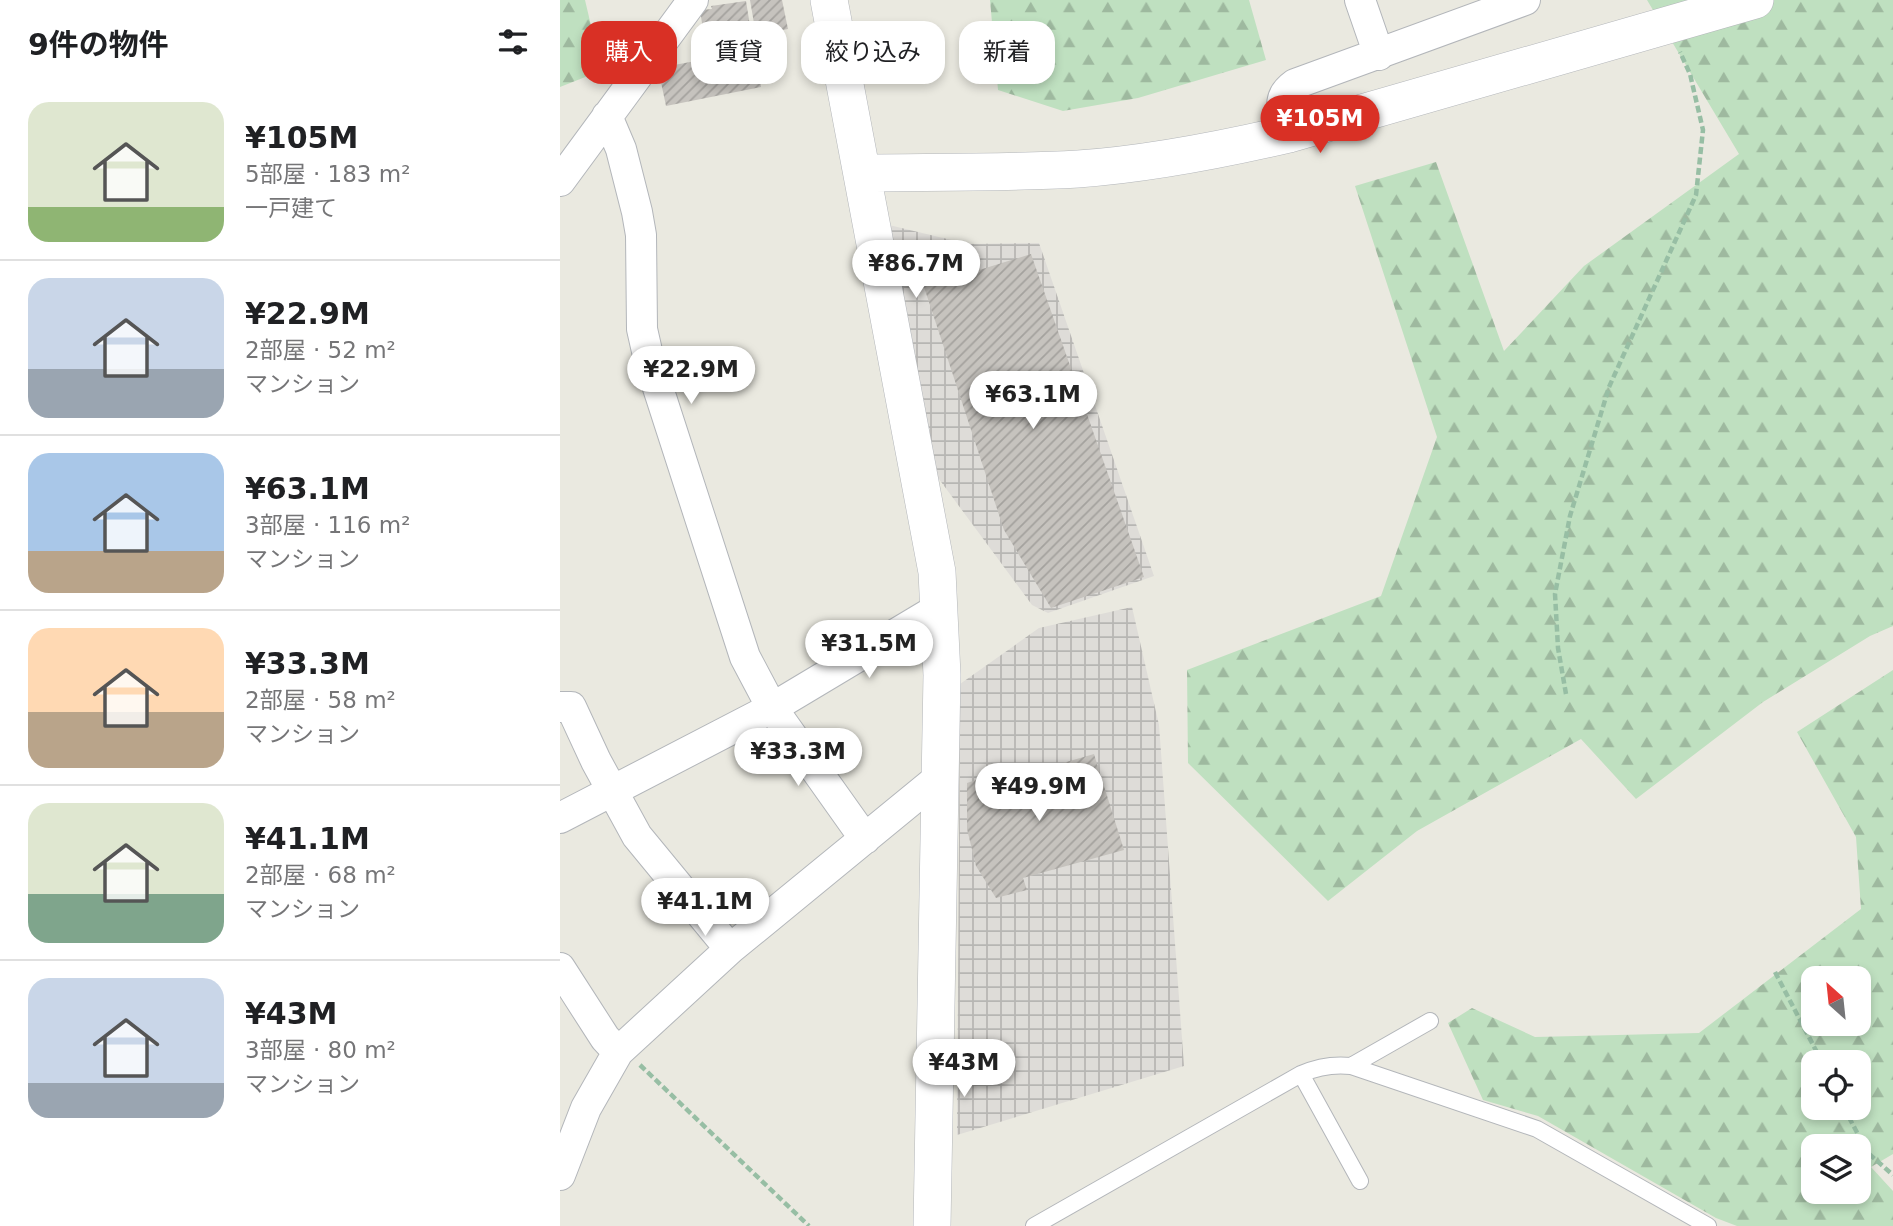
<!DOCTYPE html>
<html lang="ja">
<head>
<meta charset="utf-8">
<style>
  body { margin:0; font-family:"DejaVu Sans","Noto Sans JP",sans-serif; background:#f6f6f6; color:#202124; height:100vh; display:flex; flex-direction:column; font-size:26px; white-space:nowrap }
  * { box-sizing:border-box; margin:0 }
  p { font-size:23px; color:#757577 }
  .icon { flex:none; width:38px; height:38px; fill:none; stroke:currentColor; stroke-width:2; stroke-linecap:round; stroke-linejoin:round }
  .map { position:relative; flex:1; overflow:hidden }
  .panel { display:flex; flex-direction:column; background:#fff; width:560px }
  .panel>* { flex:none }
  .top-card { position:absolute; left:21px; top:21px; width:665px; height:63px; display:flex; gap:14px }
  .needle { width:46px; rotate:333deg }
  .fabs { position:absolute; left:1241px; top:966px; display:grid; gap:14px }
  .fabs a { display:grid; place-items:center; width:70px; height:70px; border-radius:14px; background:#fff; box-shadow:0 4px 10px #0003; font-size:35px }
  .price { position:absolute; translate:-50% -60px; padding:0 16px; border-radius:24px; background:#fff; color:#222; font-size:23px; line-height:46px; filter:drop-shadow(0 2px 4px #0008) }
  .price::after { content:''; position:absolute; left:50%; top:42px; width:21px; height:16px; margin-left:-10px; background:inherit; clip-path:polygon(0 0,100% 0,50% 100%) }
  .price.on { background:#d93025; color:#fff }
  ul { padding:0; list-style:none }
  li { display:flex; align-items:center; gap:21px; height:175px; padding:0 28px }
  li+li { border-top:2px solid #e0e0e0 }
  li span { display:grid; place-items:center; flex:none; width:196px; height:140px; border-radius:21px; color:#555 }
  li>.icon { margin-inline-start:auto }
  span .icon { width:84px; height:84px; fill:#fffc; stroke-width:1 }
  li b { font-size:30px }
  h2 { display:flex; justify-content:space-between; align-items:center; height:84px; padding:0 28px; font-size:30px }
  .tag { padding:0 24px; border-radius:21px; background:#fff; box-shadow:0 4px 10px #0003; font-size:24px; line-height:63px }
  .tag.on { background:#d93025; color:#fff }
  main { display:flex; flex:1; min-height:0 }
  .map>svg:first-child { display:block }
  .industrial { fill:url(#industrial-grid) }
  .forest { fill:url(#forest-firs); fill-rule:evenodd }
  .building { fill:url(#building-hatch) }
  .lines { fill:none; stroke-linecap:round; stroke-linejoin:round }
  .service-casing { stroke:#b3b6ba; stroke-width:18 }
  .minor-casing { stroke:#b3b6ba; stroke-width:32 }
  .tertiary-casing { stroke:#b3b6ba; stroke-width:38 }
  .path { stroke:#97bea4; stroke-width:4.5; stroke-dasharray:7 3.5; stroke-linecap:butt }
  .service { stroke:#fff; stroke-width:16 }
  .minor { stroke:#fff; stroke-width:30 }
  .tertiary { stroke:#fff; stroke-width:37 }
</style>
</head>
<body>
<main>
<section class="panel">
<h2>9件の物件<svg class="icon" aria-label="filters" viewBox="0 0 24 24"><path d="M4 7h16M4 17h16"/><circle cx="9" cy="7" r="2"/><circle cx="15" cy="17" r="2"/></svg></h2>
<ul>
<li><span style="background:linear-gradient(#dfe7d0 75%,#8fb573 0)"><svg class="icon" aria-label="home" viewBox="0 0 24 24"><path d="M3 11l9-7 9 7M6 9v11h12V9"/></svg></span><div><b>¥105M</b><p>5部屋 · 183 m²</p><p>一戸建て</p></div></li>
<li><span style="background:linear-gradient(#c9d6e8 65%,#9aa5b1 0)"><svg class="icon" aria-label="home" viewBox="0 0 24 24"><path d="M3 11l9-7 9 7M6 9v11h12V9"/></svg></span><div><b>¥22.9M</b><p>2部屋 · 52 m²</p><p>マンション</p></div></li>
<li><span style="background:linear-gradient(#a9c7e8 70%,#b9a48a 0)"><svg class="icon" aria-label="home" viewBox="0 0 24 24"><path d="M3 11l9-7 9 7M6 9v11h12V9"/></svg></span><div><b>¥63.1M</b><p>3部屋 · 116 m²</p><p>マンション</p></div></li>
<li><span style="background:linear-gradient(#ffd9b3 60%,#b9a48a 0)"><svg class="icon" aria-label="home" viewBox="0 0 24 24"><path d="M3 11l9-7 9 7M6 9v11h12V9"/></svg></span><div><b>¥33.3M</b><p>2部屋 · 58 m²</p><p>マンション</p></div></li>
<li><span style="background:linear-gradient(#dfe7d0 65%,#7fa58c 0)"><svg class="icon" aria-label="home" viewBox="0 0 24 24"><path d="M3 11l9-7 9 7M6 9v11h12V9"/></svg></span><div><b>¥41.1M</b><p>2部屋 · 68 m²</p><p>マンション</p></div></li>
<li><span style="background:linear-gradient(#c9d6e8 75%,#9aa5b1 0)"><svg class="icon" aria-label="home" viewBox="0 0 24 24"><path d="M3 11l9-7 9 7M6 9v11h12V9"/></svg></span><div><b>¥43M</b><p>3部屋 · 80 m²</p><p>マンション</p></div></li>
</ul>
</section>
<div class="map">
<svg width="1333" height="1226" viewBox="0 0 1333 1226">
  <defs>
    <pattern id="industrial-grid" width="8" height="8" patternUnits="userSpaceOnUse" patternTransform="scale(1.75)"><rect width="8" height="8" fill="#dedcd8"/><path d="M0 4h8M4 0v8" fill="none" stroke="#b7b6b3"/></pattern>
    <pattern id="forest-firs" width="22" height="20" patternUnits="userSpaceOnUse" patternTransform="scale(1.75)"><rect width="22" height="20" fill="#bfe0c0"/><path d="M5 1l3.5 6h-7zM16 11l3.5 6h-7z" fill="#9eb99f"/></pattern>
    <pattern id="building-hatch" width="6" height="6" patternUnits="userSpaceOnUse" patternTransform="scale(1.75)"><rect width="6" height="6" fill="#c6c3be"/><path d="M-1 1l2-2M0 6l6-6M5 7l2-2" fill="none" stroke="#a4a29e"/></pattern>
  </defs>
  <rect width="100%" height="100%" fill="#eae9e0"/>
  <path class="industrial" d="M329,225l79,19 71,-1 115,333 -106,37 -16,-8 -96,-130z
    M572,607l27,118 25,341 -227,69 3,-451 79,-56z"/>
  <path class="forest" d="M0,0h25l12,51 1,21 -38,15z
    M430,0h259l17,60 -128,38 -75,13 -65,-21z
    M1087,0h246v626l-23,10 -107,66 -127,97 -55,-60 -164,92 -89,70 -140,-138 -1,-93 194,-74 56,-159 -82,-251 81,-24 68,189 80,-85 155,-112z
    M1333,670v484l-22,13 22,24v35h-156l-21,-8 -178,-102 -55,-16 -35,-77 24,-15 63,29 164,-4 162,-124 -5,-72 -59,-105zM1298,978v46h-45v-46zM1298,1062v46h-45v-46zM1298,1146v46h-45v-46z"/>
  <path class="building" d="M190,0h32l6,29 -32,6z
    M186,1l5,31 -28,5 -1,-4 -18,3 -4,-26 12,-1 -1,-3z
    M200,49l3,21 -4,2 2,15 -95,19 -8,-38z
    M471,254l113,323 -93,31 -47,-78 -80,-243z
    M534,754l30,96 -101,28 4,12 -31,8 -20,-32 -9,-37v-46l28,-9 2,8z"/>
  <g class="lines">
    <defs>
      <path id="service" d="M791,1066l79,-45
        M741,1074l59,107
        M474,1226l267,-152c16,-7 32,-10 50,-8l186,63 171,97"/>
      <path id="minor" d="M800,0l19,55
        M47,116l14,33 16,63 4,23 1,94 7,31 96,297 27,51 93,131
        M729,134c-5,-22 -15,-35 6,-50l230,-84
        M0,181l133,-181
        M0,707h11l25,54 41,75 93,113
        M0,818l212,-110 167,-100
        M0,968l45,70 13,14
        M0,1175l26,-67 32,-56 112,-103 211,-173"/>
      <path id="tertiary" d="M269,0l108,572 5,103 -10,551
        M303,173c72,-1 144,0 215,-4 71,-5 142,-19 211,-35l466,-134"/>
    </defs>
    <use href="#service" class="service-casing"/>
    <use href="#minor" class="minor-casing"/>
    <use href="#tertiary" class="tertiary-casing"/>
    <path class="path" d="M1006,694l-8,-46 -3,-54 15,-78 39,-129 87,-192 7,-65 -13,-56 -10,-22
      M1215,972l47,90
      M80,1065l169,161
      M1284,1108l24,45 25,22"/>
    <use href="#service" class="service"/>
    <use href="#minor" class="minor"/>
    <use href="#tertiary" class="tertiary"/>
  </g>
</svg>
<div class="fabs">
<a><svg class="needle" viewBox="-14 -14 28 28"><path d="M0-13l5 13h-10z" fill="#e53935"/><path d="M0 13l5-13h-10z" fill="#757577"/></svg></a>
<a><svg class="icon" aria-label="locate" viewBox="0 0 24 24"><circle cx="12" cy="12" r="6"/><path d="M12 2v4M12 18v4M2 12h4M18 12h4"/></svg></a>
<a><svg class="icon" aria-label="layers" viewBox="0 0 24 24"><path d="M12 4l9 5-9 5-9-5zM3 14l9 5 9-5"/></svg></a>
</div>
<b class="price on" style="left:760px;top:155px">¥105M</b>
<b class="price" style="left:356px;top:300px">¥86.7M</b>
<b class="price" style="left:131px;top:406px">¥22.9M</b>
<b class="price" style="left:473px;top:431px">¥63.1M</b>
<b class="price" style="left:309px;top:680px">¥31.5M</b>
<b class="price" style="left:238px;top:788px">¥33.3M</b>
<b class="price" style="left:479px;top:823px">¥49.9M</b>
<b class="price" style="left:145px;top:938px">¥41.1M</b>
<b class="price" style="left:404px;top:1099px">¥43M</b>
<div class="top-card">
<a class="tag on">購入</a>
<a class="tag">賃貸</a>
<a class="tag">絞り込み</a>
<a class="tag">新着</a>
</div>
</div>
</main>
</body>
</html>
